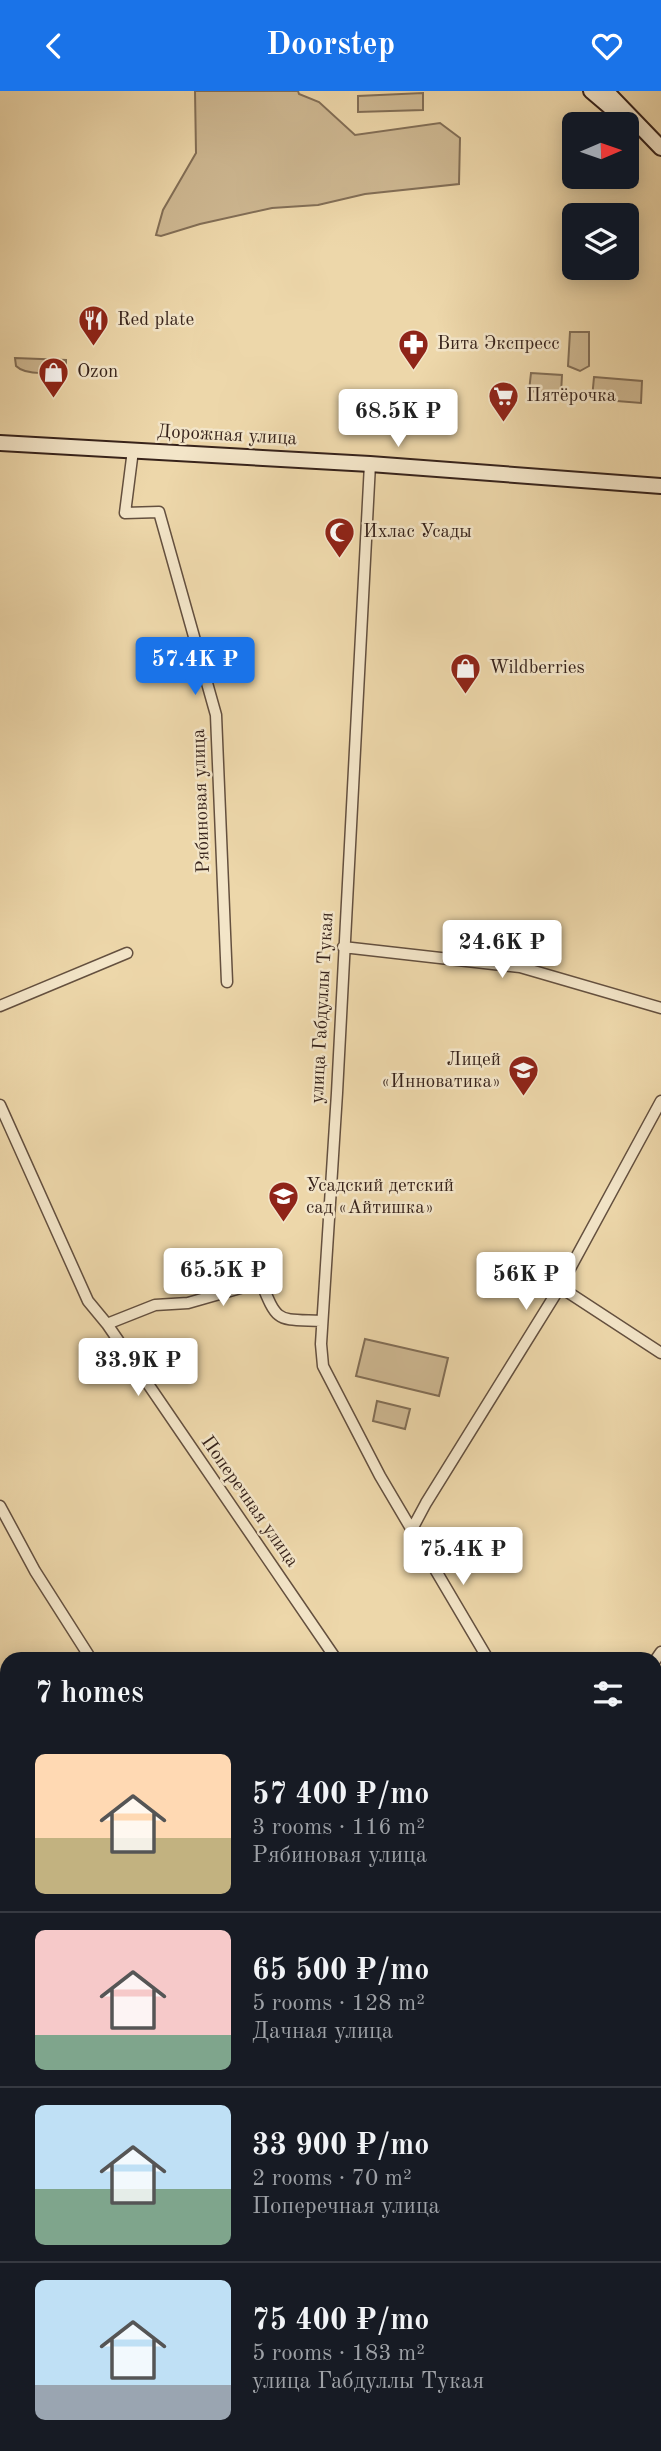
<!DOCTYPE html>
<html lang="en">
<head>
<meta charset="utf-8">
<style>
  body { margin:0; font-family:"Old Standard TT",serif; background:#20242c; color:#f1f3f6; height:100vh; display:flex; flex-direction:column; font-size:26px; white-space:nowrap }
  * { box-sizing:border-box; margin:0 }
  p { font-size:23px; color:#9ea1a6 }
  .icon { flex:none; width:38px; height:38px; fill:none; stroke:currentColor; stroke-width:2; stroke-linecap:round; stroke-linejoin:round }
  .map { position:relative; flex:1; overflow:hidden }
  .drawer { position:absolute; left:0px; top:1561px; width:662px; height:800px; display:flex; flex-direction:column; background:#171b24; border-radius:21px 21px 0 0; box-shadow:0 4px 18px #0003 }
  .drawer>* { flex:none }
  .needle { width:46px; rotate:88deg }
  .tools { position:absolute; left:562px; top:21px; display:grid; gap:14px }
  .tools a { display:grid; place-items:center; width:77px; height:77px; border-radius:10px; background:#171b24; box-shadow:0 4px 18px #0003; font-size:35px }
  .price { position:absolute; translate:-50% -60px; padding:0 16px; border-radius:7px; background:#fff; color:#222; font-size:23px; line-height:46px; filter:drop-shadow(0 2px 4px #0008) }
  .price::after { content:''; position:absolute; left:50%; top:42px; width:21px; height:16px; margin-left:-10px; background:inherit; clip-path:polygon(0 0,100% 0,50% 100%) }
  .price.selected { background:#1a73e8; color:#fff }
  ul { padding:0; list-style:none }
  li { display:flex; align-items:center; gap:21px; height:175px; padding:0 35px }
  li+li { border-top:2px solid #363941 }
  li span { display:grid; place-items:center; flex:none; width:196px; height:140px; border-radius:10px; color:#555 }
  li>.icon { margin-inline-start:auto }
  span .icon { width:84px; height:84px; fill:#fffc; stroke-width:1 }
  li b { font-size:30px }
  h2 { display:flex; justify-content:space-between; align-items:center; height:84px; padding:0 35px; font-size:30px }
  header { display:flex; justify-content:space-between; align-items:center; height:91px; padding:0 35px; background:#1a73e8; color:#fff; font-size:32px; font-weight:700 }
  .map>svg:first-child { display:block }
  .green { fill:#ceb892; stroke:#826e56; stroke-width:2 }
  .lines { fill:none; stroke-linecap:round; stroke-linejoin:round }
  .street-casing { stroke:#64503f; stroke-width:13 }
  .secondary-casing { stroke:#37231b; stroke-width:18 }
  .street { stroke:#f3e5c8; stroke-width:10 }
  .secondary { stroke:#f3e5c8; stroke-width:14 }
  .labels { text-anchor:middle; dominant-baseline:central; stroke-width:5; stroke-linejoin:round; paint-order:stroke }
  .poi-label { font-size:19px; fill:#37231b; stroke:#f3e5c8; text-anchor:start }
  .street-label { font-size:19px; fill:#37231b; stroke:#f3e5c8 }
</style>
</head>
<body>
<header><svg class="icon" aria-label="back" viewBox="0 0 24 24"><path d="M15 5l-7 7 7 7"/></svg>Doorstep<svg class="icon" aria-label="heart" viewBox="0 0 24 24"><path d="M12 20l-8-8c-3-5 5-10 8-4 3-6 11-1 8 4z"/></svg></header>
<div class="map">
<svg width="661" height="2360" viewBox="0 0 661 2360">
  <rect width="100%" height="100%" fill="#edd7aa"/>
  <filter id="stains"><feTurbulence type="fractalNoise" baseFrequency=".00286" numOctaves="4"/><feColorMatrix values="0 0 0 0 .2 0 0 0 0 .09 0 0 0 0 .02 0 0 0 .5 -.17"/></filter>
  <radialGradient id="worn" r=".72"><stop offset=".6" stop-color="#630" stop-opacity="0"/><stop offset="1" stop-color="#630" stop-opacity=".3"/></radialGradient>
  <path class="green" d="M195,0h103l1,3 20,8 36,33 85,-12 20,15 -1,46 -94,10 -47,11 -46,3 -72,16 -39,12 -5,-1 7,-25 33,-57z
    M423,2v17l-65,2v-16z
    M570,241h19v34l-9,5 -12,-5z
    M15,267l51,2v6c-9,10 -41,9 -50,0z
    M531,282l31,2 -1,19 -32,-3z
    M594,286l48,4 -1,22 -49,-4z
    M365,1248l83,19 -9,38 -83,-20z
    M377,1310l33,8 -5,20 -32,-8z"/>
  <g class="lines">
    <defs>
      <path id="street" d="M133,359l-8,63 34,-1 57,203 11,267
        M370,373l-33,629 -16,251 2,22 57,110 108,183
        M343,856l177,20 141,41
        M0,915l127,-53
        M0,1014l88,196 19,23 229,335
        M560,1196l101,66
        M107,1233l48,-19 33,-2 73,-21c17,42 16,37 60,39
        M0,1415l35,65 56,88
        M411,1440l15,-28 134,-216 101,-186
        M654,1571l7,-10
        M0,1877l7,7
        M0,2081l7,6
        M0,2098l7,-3
        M0,2263l7,6"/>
      <path id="secondary" d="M591,0l20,17
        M606,0l55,57
        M0,352l370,21 291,22"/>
    </defs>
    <use href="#street" class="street-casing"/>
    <use href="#secondary" class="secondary-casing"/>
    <use href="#street" class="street"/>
    <use href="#secondary" class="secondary"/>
  </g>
  <defs>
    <symbol id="restaurant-pin" viewBox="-11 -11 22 30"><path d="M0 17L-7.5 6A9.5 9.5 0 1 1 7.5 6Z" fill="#8f2418" stroke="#f3e5c8"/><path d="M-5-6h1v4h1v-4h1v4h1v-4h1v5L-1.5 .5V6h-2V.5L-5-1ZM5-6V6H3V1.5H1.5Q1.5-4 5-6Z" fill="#fff"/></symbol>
    <symbol id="pharmacy-pin" viewBox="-11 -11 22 30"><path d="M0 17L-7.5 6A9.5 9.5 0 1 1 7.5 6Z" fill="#8f2418" stroke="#f3e5c8"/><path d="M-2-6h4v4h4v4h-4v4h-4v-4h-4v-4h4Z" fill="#fff"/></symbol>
    <symbol id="shop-pin" viewBox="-11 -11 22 30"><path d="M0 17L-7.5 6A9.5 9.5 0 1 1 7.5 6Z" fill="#8f2418" stroke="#f3e5c8"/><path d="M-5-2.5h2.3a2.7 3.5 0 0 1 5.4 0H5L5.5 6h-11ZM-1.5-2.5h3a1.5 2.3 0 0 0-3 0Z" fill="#fff"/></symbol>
    <symbol id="supermarket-pin" viewBox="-11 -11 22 30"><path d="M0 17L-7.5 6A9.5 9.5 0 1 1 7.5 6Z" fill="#8f2418" stroke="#f3e5c8"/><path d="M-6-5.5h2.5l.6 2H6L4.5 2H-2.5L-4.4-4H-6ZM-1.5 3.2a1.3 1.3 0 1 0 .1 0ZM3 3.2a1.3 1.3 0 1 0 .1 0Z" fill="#fff"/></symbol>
    <symbol id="mosque-pin" viewBox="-11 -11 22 30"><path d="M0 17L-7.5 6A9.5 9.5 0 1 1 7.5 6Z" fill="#8f2418" stroke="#f3e5c8"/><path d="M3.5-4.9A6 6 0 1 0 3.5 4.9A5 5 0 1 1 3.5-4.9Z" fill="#fff"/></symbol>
    <symbol id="school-pin" viewBox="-11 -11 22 30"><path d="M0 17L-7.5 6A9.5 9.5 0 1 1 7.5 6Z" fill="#8f2418" stroke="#f3e5c8"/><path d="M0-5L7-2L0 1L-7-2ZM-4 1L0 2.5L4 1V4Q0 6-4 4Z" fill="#fff"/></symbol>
  </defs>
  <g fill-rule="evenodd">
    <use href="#restaurant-pin" x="76" y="212" width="35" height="47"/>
    <use href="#pharmacy-pin" x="396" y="236" width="35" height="47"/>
    <use href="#shop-pin" x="36" y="264" width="35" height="47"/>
    <use href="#supermarket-pin" x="486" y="288" width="35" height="47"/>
    <use href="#mosque-pin" x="322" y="424" width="35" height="47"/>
    <use href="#shop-pin" x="448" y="560" width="35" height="47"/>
    <use href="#school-pin" x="506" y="962" width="35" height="47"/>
    <use href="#school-pin" x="266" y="1088" width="35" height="47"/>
  </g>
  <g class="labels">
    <g class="poi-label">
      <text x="117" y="229">Red plate</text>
      <text x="437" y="253">Вита Экспресс</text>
      <text x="77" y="281">Ozon</text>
      <text x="526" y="305">Пятёрочка</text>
      <text x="363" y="441">Ихлас Усады</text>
      <text x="489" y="577">Wildberries</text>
      <text x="501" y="969" text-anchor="end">Лицей<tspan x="501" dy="22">«Инноватика»</tspan></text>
      <text x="306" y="1095">Усадский детский<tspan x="306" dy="22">сад «Айтишка»</tspan></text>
    </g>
    <g class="street-label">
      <text transform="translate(227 345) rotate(3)">Дорожная улица</text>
      <text transform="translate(202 710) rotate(-92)">Рябиновая улица</text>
      <text transform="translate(323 917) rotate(-87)">улица Габдуллы Тукая</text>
      <text transform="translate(249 1411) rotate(55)">Поперечная улица</text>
    </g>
  </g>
  <rect width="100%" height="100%" filter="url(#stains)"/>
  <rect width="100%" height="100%" fill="url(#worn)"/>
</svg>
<div class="tools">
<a><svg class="needle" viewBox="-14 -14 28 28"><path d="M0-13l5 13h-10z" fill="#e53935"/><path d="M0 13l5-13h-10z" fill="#9ea1a6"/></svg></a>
<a><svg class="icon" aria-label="layers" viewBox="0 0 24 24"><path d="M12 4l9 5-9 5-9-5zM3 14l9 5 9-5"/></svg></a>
</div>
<b class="price" style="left:398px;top:358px">68.5K ₽</b>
<b class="price selected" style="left:195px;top:606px">57.4K ₽</b>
<b class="price" style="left:502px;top:889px">24.6K ₽</b>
<b class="price" style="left:223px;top:1217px">65.5K ₽</b>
<b class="price" style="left:526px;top:1221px">56K ₽</b>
<b class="price" style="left:138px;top:1307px">33.9K ₽</b>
<b class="price" style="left:463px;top:1496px">75.4K ₽</b>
<section class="drawer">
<h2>7 homes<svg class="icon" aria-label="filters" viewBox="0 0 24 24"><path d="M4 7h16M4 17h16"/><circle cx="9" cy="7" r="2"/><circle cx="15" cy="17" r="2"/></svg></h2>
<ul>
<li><span style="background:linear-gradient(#ffd9b3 60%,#c2b280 0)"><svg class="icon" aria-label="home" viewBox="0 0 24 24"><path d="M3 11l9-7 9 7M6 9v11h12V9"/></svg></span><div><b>57 400 ₽/mo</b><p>3 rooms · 116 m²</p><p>Рябиновая улица</p></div></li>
<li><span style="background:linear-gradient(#f6c9c9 75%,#7fa58c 0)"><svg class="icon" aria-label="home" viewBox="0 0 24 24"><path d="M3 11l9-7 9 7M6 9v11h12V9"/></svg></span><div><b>65 500 ₽/mo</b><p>5 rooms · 128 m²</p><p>Дачная улица</p></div></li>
<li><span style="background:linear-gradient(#bfe0f5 60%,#7fa58c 0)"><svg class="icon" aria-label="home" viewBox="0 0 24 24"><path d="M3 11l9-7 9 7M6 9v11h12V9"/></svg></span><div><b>33 900 ₽/mo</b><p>2 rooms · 70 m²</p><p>Поперечная улица</p></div></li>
<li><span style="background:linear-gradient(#bfe0f5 75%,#9aa5b1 0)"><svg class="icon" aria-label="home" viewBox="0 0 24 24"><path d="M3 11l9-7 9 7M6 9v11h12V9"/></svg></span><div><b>75 400 ₽/mo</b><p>5 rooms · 183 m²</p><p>улица Габдуллы Тукая</p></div></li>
</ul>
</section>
</div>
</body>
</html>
